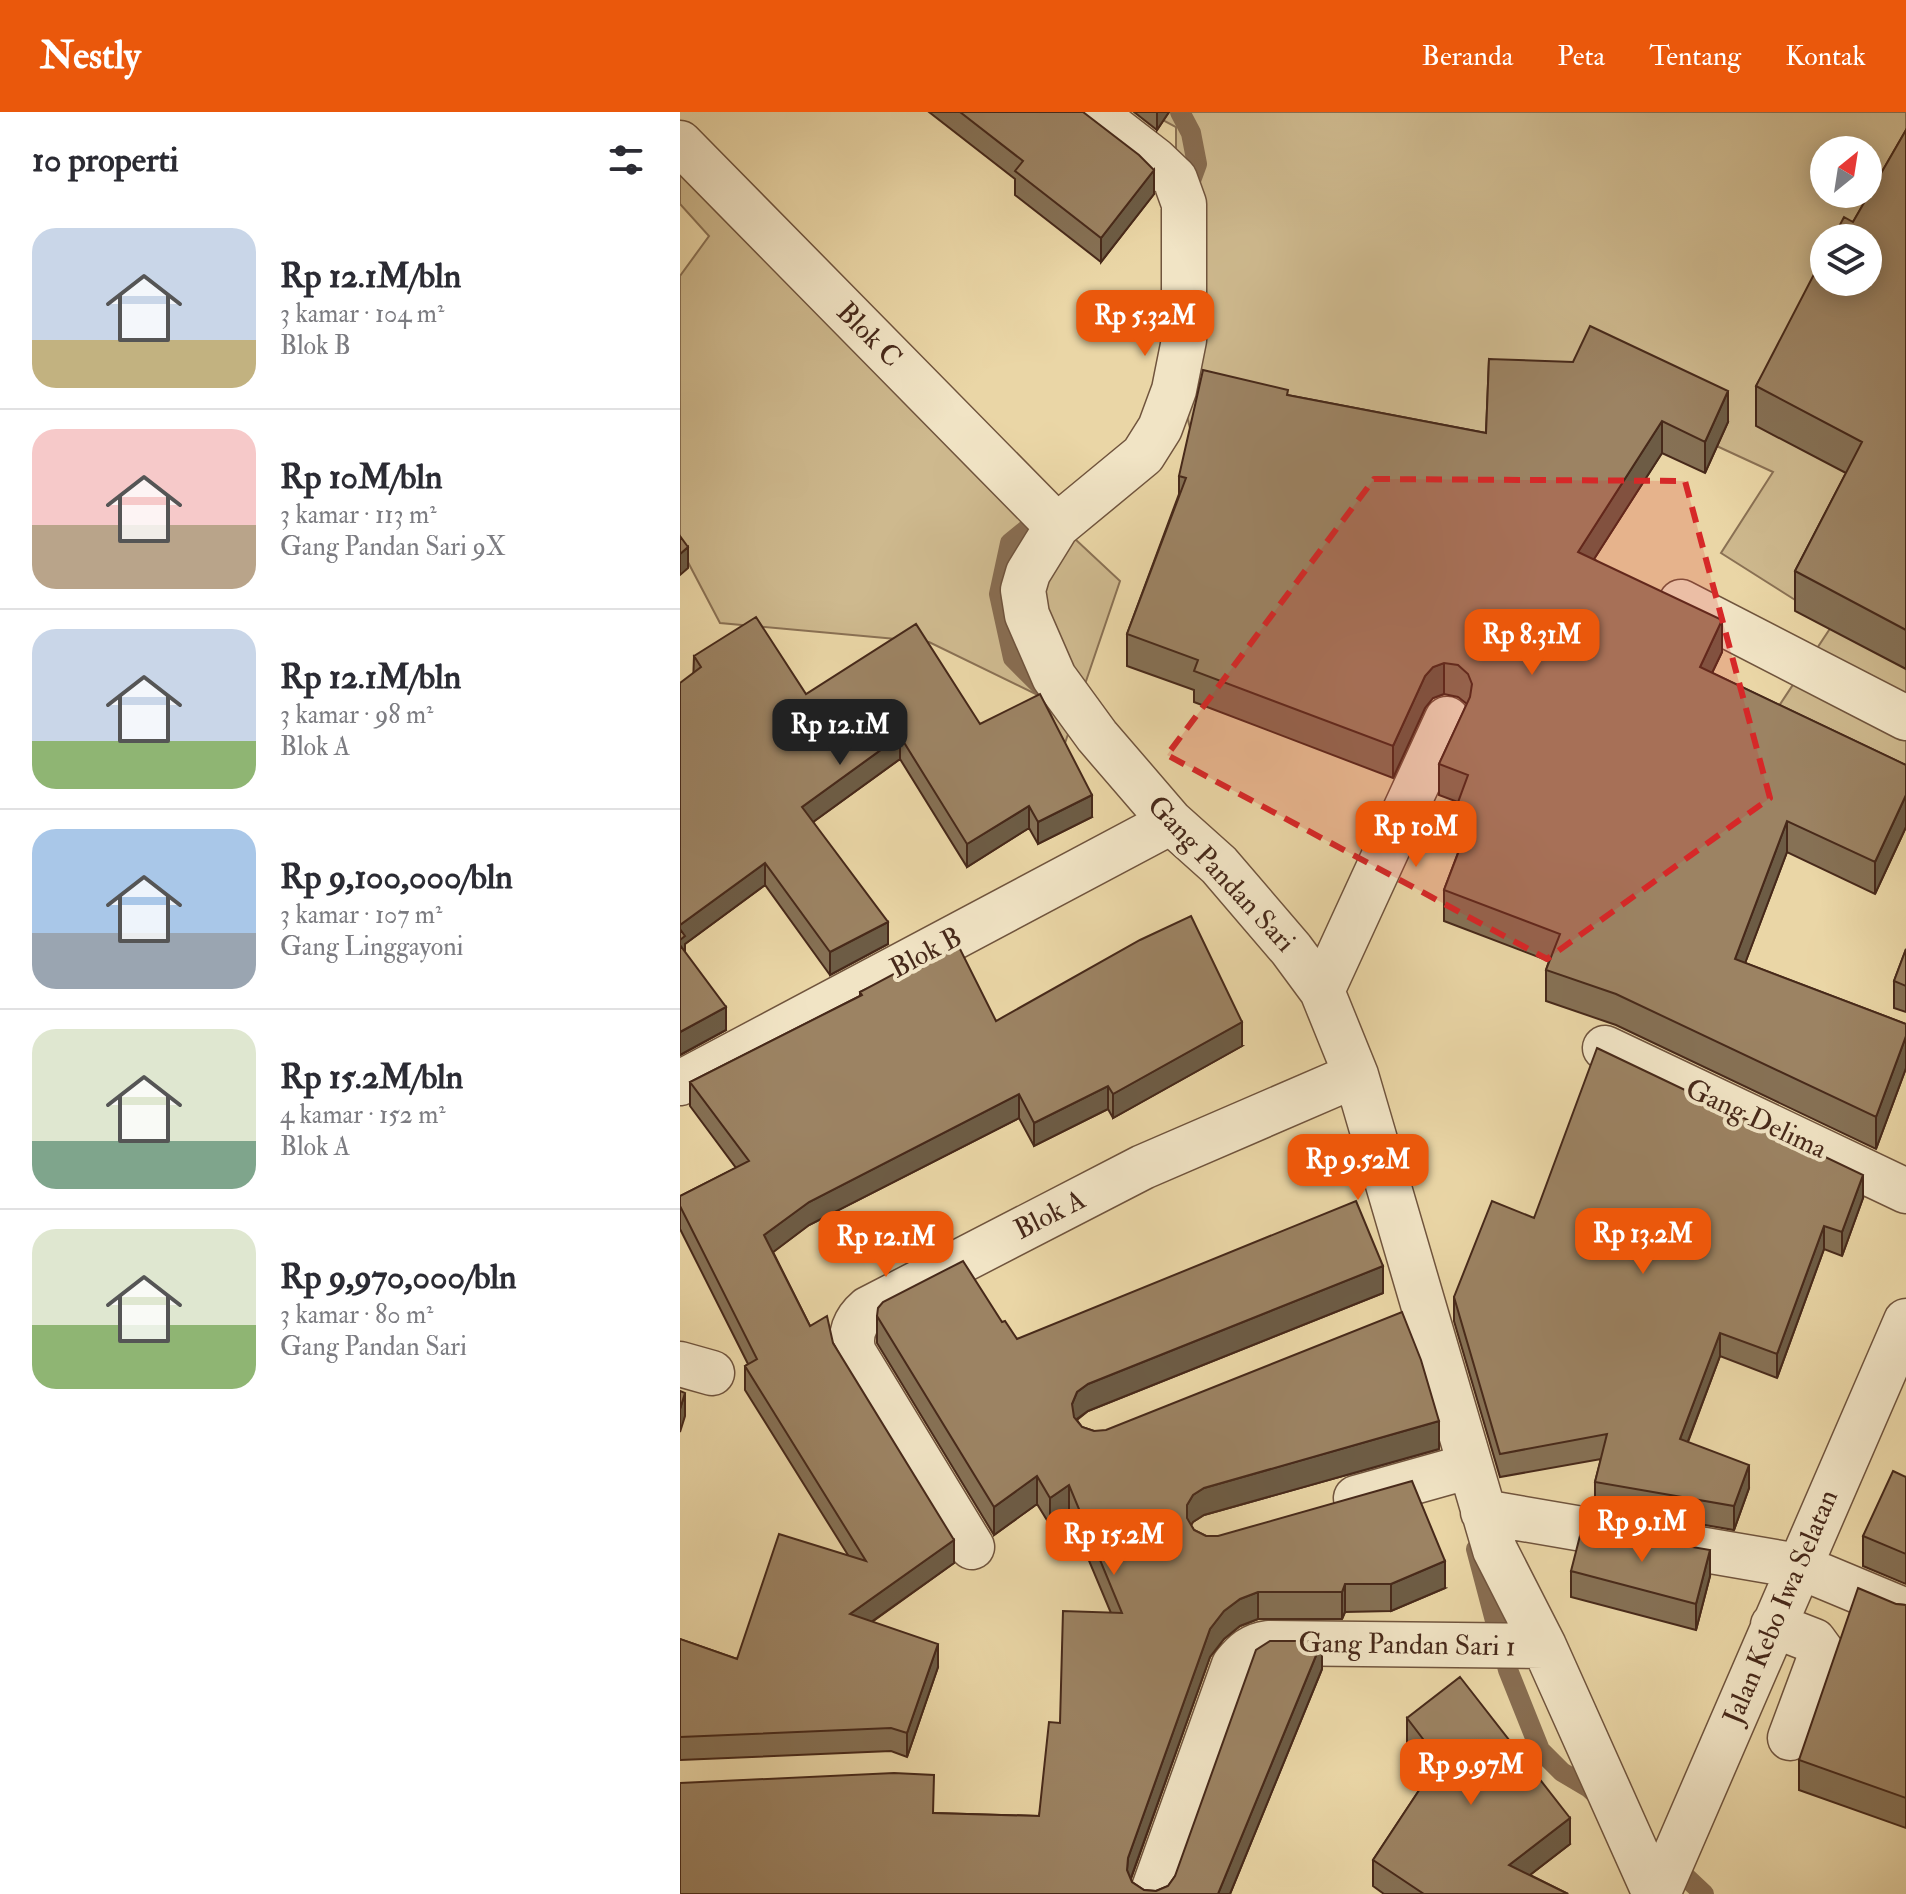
<!DOCTYPE html>
<html lang="id">
<head>
<meta charset="utf-8">
<style>
  body { margin:0; font-family:"IM FELL Double Pica",serif; background:#f7f7f7; color:#2b2b33; height:100vh; display:flex; flex-direction:column; font-size:30px; white-space:nowrap }
  * { box-sizing:border-box; margin:0 }
  p { font-size:26px; color:#7c7c81 }
  .icon { flex:none; width:44px; height:44px; fill:none; stroke:currentColor; stroke-width:2; stroke-linecap:round; stroke-linejoin:round }
  .map { position:relative; flex:1; overflow:hidden }
  .panel { display:flex; flex-direction:column; background:#fff; width:680px }
  .panel>* { flex:none }
  .needle { width:52px; rotate:30deg }
  .tools { position:absolute; left:1130px; top:24px; display:grid; gap:16px }
  .tools a { display:grid; place-items:center; width:72px; height:72px; border-radius:50%; background:#fff; box-shadow:0 4px 20px #0003; font-size:40px }
  .price { position:absolute; translate:-50% -68px; padding:0 18px; border-radius:16px; background:#ea580c; color:#fff; font-size:26px; line-height:52px; filter:drop-shadow(0 2px 4px #0008) }
  .price::after { content:''; position:absolute; left:50%; top:48px; width:24px; height:18px; margin-left:-12px; background:inherit; clip-path:polygon(0 0,100% 0,50% 100%) }
  .price.active { background:#222; color:#fff }
  ul { padding:0; list-style:none }
  li { display:flex; align-items:center; gap:24px; height:200px; padding:0 32px }
  li+li { border-top:2px solid #e1e1e2 }
  li span { display:grid; place-items:center; flex:none; width:224px; height:160px; border-radius:24px; color:#555 }
  li>.icon { margin-inline-start:auto }
  span .icon { width:96px; height:96px; fill:#fffc; stroke-width:1 }
  li b { font-size:34px }
  h2 { display:flex; justify-content:space-between; align-items:center; height:96px; padding:0 32px; font-size:34px }
  header { display:flex; align-items:center; gap:48px; box-sizing:border-box; height:112px; padding:0 40px; background:#ea580c; color:#fff }
  header strong { font-size:38px }
  nav { display:flex; gap:44px; margin-inline-start:auto; font-size:28px }
  main { display:flex; flex:1; min-height:0 }
  .map>svg:first-child { display:block }
  .green { fill:#ceb98e; stroke:#8a7154; stroke-width:2; fill-rule:evenodd }
  .lines { fill:none; stroke-linecap:round; stroke-linejoin:round }
  .stream { stroke:#886d51; stroke-width:20 }
  .minor-casing { stroke:#70543d; stroke-width:47 }
  .minor { stroke:#f1e4c5; stroke-width:44 }
  .wall { fill:#867155; stroke:#47291a; stroke-width:2 }
  .shaded-wall { fill:#6d5c45; stroke:#47291a; stroke-width:2 }
  .building { fill:#9c8363; stroke:#47291a; stroke-width:2 }
  .marked { fill:#d62828; fill-opacity:0.2; stroke:#d62828; stroke-width:6; stroke-dasharray:16 10; stroke-linejoin:round }
  .labels { text-anchor:middle; dominant-baseline:central; stroke-width:8; stroke-linejoin:round; paint-order:stroke }
  .street-label { font-size:28px; fill:#47291a; stroke:#f1e4c5 }
</style>
</head>
<body>
<header>
<strong>Nestly</strong>
<nav><a>Beranda</a><a>Peta</a><a>Tentang</a><a>Kontak</a></nav>
</header>
<main>
<section class="panel">
<h2>10 properti<svg class="icon" aria-label="filters" viewBox="0 0 24 24"><path d="M4 7h16M4 17h16"/><circle cx="9" cy="7" r="2"/><circle cx="15" cy="17" r="2"/></svg></h2>
<ul>
<li><span style="background:linear-gradient(#c9d6e8 70%,#c2b280 0)"><svg class="icon" aria-label="home" viewBox="0 0 24 24"><path d="M3 11l9-7 9 7M6 9v11h12V9"/></svg></span><div><b>Rp 12.1M/bln</b><p>3 kamar · 104 m²</p><p>Blok B</p></div></li>
<li><span style="background:linear-gradient(#f6c9c9 60%,#b9a48a 0)"><svg class="icon" aria-label="home" viewBox="0 0 24 24"><path d="M3 11l9-7 9 7M6 9v11h12V9"/></svg></span><div><b>Rp 10M/bln</b><p>3 kamar · 113 m²</p><p>Gang Pandan Sari 9X</p></div></li>
<li><span style="background:linear-gradient(#c9d6e8 70%,#8fb573 0)"><svg class="icon" aria-label="home" viewBox="0 0 24 24"><path d="M3 11l9-7 9 7M6 9v11h12V9"/></svg></span><div><b>Rp 12.1M/bln</b><p>3 kamar · 98 m²</p><p>Blok A</p></div></li>
<li><span style="background:linear-gradient(#a9c7e8 65%,#9aa5b1 0)"><svg class="icon" aria-label="home" viewBox="0 0 24 24"><path d="M3 11l9-7 9 7M6 9v11h12V9"/></svg></span><div><b>Rp 9,100,000/bln</b><p>3 kamar · 107 m²</p><p>Gang Linggayoni</p></div></li>
<li><span style="background:linear-gradient(#dfe7d0 70%,#7fa58c 0)"><svg class="icon" aria-label="home" viewBox="0 0 24 24"><path d="M3 11l9-7 9 7M6 9v11h12V9"/></svg></span><div><b>Rp 15.2M/bln</b><p>4 kamar · 152 m²</p><p>Blok A</p></div></li>
<li><span style="background:linear-gradient(#dfe7d0 60%,#8fb573 0)"><svg class="icon" aria-label="home" viewBox="0 0 24 24"><path d="M3 11l9-7 9 7M6 9v11h12V9"/></svg></span><div><b>Rp 9,970,000/bln</b><p>3 kamar · 80 m²</p><p>Gang Pandan Sari</p></div></li>
</ul>
</section>
<div class="map">
<svg width="1226" height="1782" viewBox="0 0 1226 1782">
  <rect width="100%" height="100%" fill="#ead6a6"/>
  <filter id="stains"><feTurbulence type="fractalNoise" baseFrequency=".0025" numOctaves="4"/><feColorMatrix values="0 0 0 0 .2 0 0 0 0 .09 0 0 0 0 .02 0 0 0 .5 -.17"/></filter>
  <radialGradient id="worn" r=".72"><stop offset=".6" stop-color="#630" stop-opacity="0"/><stop offset="1" stop-color="#630" stop-opacity=".3"/></radialGradient>
  <path class="green" d="M468,0h758v682l-133,-79 60,-91 -112,-71 52,-81 -169,-78 -106,86 -302,-29 -20,-77v-247zM1144,38h44v44h-44zM1144,126h44v44h-44z
    M0,39l164,172 276,258 -56,165 -20,-48 -115,-56 -209,-19 -40,-76v-271l29,-40 -29,-32z"/>
  <g class="lines">
    <path class="stream" d="M500,0l11,21 6,31 -11,30
      M367,580l-34,-34 -14,-64 11,-51 39,-32
      M796,1437l32,121 32,80 22,22 27,16 13,12
      M990,1750l34,32"/>
    <defs>
      <path id="minor" d="M413,0l62,48 20,19 9,25v136l-10,50 -14,38 -17,27 -86,71 -29,47 -5,17 4,25 27,62 43,59 74,86 48,43 72,84 31,42 34,84 139,475 49,96 111,248
        M0,31l377,383
        M1001,490l225,116
        M642,879l125,-272
        M925,936l301,143
        M0,971l491,-261
        M0,1252l32,9
        M676,1386l114,-32
        M803,1400l315,54 108,45
        M292,1435l-118,-194c-6,-18 1,-33 14,-44l275,-142 213,-92
        M1093,1513l41,16 8,11 -32,86
        M472,1782l82,-229c10,-12 18,-20 34,-22l276,3
        M978,1782l248,-573"/>
    </defs>
    <use href="#minor" class="minor-casing"/>
    <use href="#minor" class="minor"/>
  </g>
  <path class="wall" d="M249,0h154l71,82 -53,68 -86,-67v-16z
    M454,0h35l-12,18z
    M1226,18v539l-111,-58v-40l51,-98 -90,-47v-40l97,-164z
    M809,247l239,63 -23,51 -43,-20 -68,106 128,93 -10,21 194,92v62l-31,67 -88,-42 -42,111 161,61v44l-30,81 -260,-124 -70,-24v-31l3,-9 -105,-40v-31l15,-40 -6,-3v-31l5,-14 -19,-7v-31l28,-60 -9,-7 -14,-3 -11,4 -8,10 -32,70 -199,-76v-12l-67,-24v-32l52,-140v-18l109,-81 198,38z
    M14,544l112,38 174,30 112,93 -54,27 -9,-16 -62,39 -67,-108 -87,63 75,122 -58,31 -65,-90 -80,59v9l41,77 -46,25z
    M1226,837v63l-12,-4v-27z
    M240,852l76,57 246,25 -129,72 -5,-9 -74,37 -15,-28 -210,107 -36,27 37,74 23,17 121,220 -82,59 66,45 -31,90 -16,-6 -211,9v-121l57,20 111,-104 -103,-165v-24l3,-2 -68,-135v-33l56,-28 -46,-62v-24l170,-86v-4z
    M1183,1086l-21,58 -18,-7 -47,129 -57,-22 -32,86 61,46 -15,42 -139,-24v-24l6,-23 -101,18 -46,-156v-24l80,-79z
    M703,1181l-295,118 -11,9 5,7 12,4 345,18 -235,66 -11,7 -2,3 3,5 12,6 239,52 -54,23 -46,1 -3,7h-84l-18,7 -16,13 -14,18 -79,222 1,3 12,8 12,1 12,-5 154,-217 -92,225h-550l254,-81 105,3 21,-93 51,-110 -42,-100 -19,12 -13,-21 -43,31 -117,-192v-27l125,6 15,17z
    M1226,1365v107l-43,-18v-30z
    M891,1459l139,5 -14,54 -125,-33z
    M1216,1492l10,1v223l-107,-38v-30z
    M727,1606l163,126 -40,31 38,19h-184l-11,-8v-26l57,-86 -23,-29z"/>
  <path class="shaded-wall" d="M477,0h12l-12,18z
    M474,58v24l-53,68v-24z
    M1048,279v31l-23,51v-31z
    M982,309v32l-84,131v-32z
    M8,435v21l-8,7v-21z
    M1042,508v32l-22,46v-31z
    M764,551v31l-11,4 -8,10 -32,70v-32l32,-70 8,-9z
    M220,624v23l-98,71v-23z
    M412,683v22l-54,27v-22z
    M1226,683v32l-31,67v-32z
    M349,694v22l-62,39v-23z
    M1107,709v31l-52,138v-31z
    M85,751v22l-80,59v15l-5,4v-38z
    M208,810v22l-58,31v-23z
    M46,895v23l-46,25v-23z
    M562,910v24l-129,72v-24z
    M1226,924v32l-30,81v-32z
    M428,974v23l-74,37v-23z
    M339,982v24l-210,107 -45,34v-24l45,-33z
    M1183,1063v23l-21,58v-24z
    M1144,1114v23l-47,129v-24z
    M703,1154v27l-295,118 -11,8 -5,12v-27l5,-12 11,-8z
    M1040,1221v23l-40,106v-23z
    M5,1281v23l-5,16v-23z
    M759,1309v28l-235,66 -11,7 -6,10v-27l6,-10 11,-7z
    M1069,1353v23l-15,42v-24z
    M357,1364v28l-43,31v-28z
    M389,1373v28l-19,12v-27z
    M274,1428v23l-104,74v-23z
    M1030,1438v26l-14,54v-26z
    M765,1449v27l-54,23v-27z
    M665,1472v28l-3,7v-27z
    M578,1480v27l-18,7 -16,13 -14,18 -82,229 -1,-16 1,-12 82,-229 14,-18 16,-12z
    M642,1529v28l-92,225h-12z
    M258,1532v23l-31,90v-24z
    M890,1706v26l-61,47v-26z"/>
  <path class="building" d="M280,0h123l56,43 15,15 -53,68 -86,-67 8,-10z
    M1226,18v500l-111,-59 67,-129 -106,-56 68,-131v27h44v-44h-35l11,-21 9,5z
    M910,214l138,65 -23,51 -43,-21 -84,131 144,68 -22,47 206,98v30l-31,67 -88,-41 -52,138 171,65v12l-30,81 -260,-123 -70,-24 14,-36 -116,-44 26,-68 -17,-6 15,-41 -29,-11 31,-67 2,-13 -4,-10 -10,-9 -14,-2 -11,4 -8,9 -32,70 -199,-75 4,-11 -71,-26 59,-156 -7,-2 24,-106 85,20 -1,5 199,38 3,-74 84,3z
    M0,424l8,11 -8,7z
    M76,505l50,77 110,-70 64,100 60,-30 52,101 -54,27 -9,-16 -62,38 -67,-108 -98,71 86,115 -58,30 -65,-89 -85,62v-242l21,-16 -7,-11z
    M511,804l51,106 -129,72 -5,-8 -74,37 -15,-29 -210,108 -45,33 46,91 17,-10 6,27 121,197 -104,74 88,30 -31,89 -16,-5 -211,9v-98l57,20 42,-125 87,27 -121,-195 12,-7 -77,-153v-10l69,-35 -59,-79 172,-87 -2,-3 58,-31 2,3 38,-19 38,76 144,-81z
    M0,817l5,7 -5,4z
    M0,833l46,62 -46,25z
    M1226,837v37l-12,-5z
    M917,936l266,127 -21,57 -18,-6 -47,128 -57,-21 -40,106 69,26 -15,41 -139,-24 12,-48 -107,20 -46,-157 38,-96 42,17z
    M676,1089l27,65 -295,118 -11,8 -5,12 2,13 8,10 12,4 12,-1 296,-118 19,48 18,61 -235,67 -11,7 -6,10v13l7,12 12,6h12l194,-55 33,80 -54,23h-46l-3,8h-84l-18,7 -16,12 -14,18 -82,229 -1,12 5,12 12,8 12,1 12,-5 7,-10 81,-226 14,-9h52l-104,253h-538v-111l214,-10 40,2 -1,38 106,3 10,-94 11,1 3,-112 59,2 -53,-128 -19,13 -13,-22 -43,31 -117,-191 1,-8 5,-6 80,-41 39,61 3,-1 12,18z
    M0,1279l5,2 -5,16z
    M1213,1359l13,6v77l-43,-18z
    M902,1416l128,22 -14,54 -125,-33z
    M1178,1476l38,16 10,1v193l-107,-38z
    M780,1565l110,141 -61,47 59,29h-144l-51,-34 66,-100 -32,-42z"/>
  <path class="marked" d="M694,367l311,2 85,317 -223,161 -380,-204z"/>
  <g class="labels">
    <g class="street-label">
      <text transform="translate(189 223) rotate(45)">Blok C</text>
      <text transform="translate(541 762) rotate(47)">Gang Pandan Sari</text>
      <text transform="translate(246 841) rotate(-28)">Blok B</text>
      <text transform="translate(1076 1007) rotate(25)">Gang Delima</text>
      <text transform="translate(370 1103) rotate(-27)">Blok A</text>
      <text transform="translate(1101 1495) rotate(-67)">Jalan Kebo Iwa Selatan</text>
      <text transform="translate(727 1533) rotate(1)">Gang Pandan Sari 1</text>
    </g>
  </g>
  <rect width="100%" height="100%" filter="url(#stains)"/>
  <rect width="100%" height="100%" fill="url(#worn)"/>
</svg>
<div class="tools">
<a><svg class="needle" viewBox="-14 -14 28 28"><path d="M0-13l5 13h-10z" fill="#e53935"/><path d="M0 13l5-13h-10z" fill="#7c7c81"/></svg></a>
<a><svg class="icon" aria-label="layers" viewBox="0 0 24 24"><path d="M12 4l9 5-9 5-9-5zM3 14l9 5 9-5"/></svg></a>
</div>
<b class="price" style="left:465px;top:246px">Rp 5.32M</b>
<b class="price" style="left:852px;top:565px">Rp 8.31M</b>
<b class="price active" style="left:160px;top:655px">Rp 12.1M</b>
<b class="price" style="left:736px;top:757px">Rp 10M</b>
<b class="price" style="left:678px;top:1090px">Rp 9.52M</b>
<b class="price" style="left:963px;top:1164px">Rp 13.2M</b>
<b class="price" style="left:206px;top:1167px">Rp 12.1M</b>
<b class="price" style="left:962px;top:1452px">Rp 9.1M</b>
<b class="price" style="left:434px;top:1465px">Rp 15.2M</b>
<b class="price" style="left:791px;top:1695px">Rp 9.97M</b>
</div>
</main>
</body>
</html>
